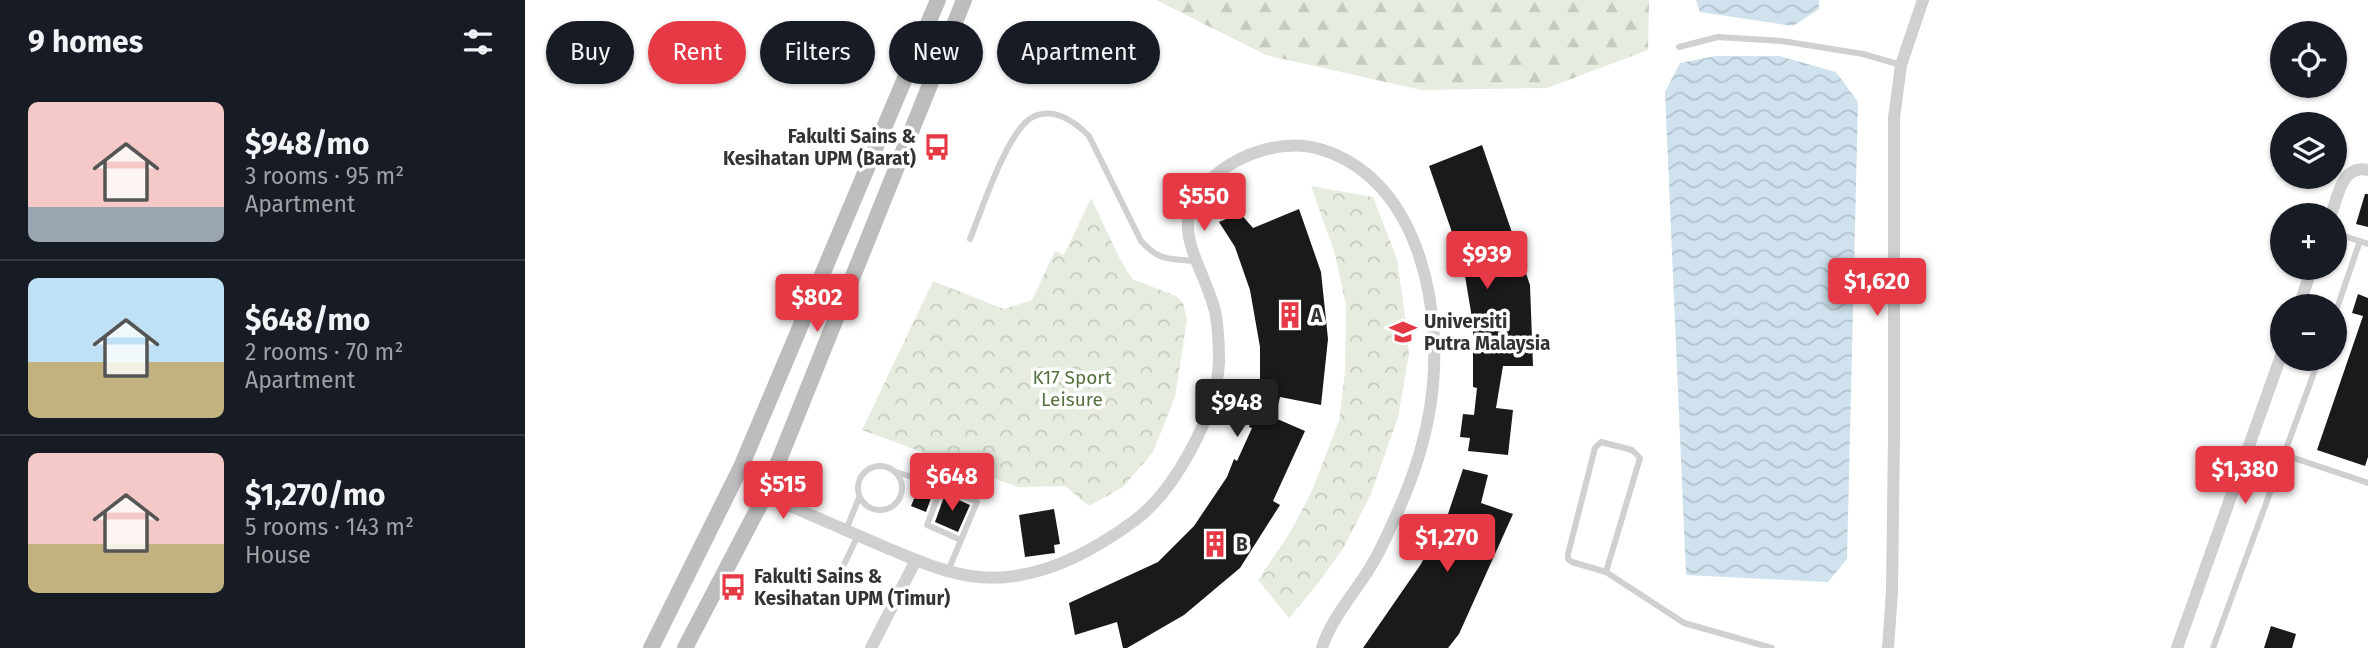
<!DOCTYPE html>
<html lang="en">
<head>
<meta charset="utf-8">
<style>
  body { margin:0; font-family:"Fira Sans",sans-serif; background:#20242c; color:#f1f3f6; height:100vh; display:flex; flex-direction:column; font-size:26px; white-space:nowrap }
  * { box-sizing:border-box; margin:0 }
  p { font-size:23px; color:#9ea1a6 }
  .icon { flex:none; width:38px; height:38px; fill:none; stroke:currentColor; stroke-width:2; stroke-linecap:round; stroke-linejoin:round }
  .map { position:relative; flex:1; overflow:hidden }
  .details { display:flex; flex-direction:column; background:#171b24; width:525px }
  .details>* { flex:none }
  .hud { position:absolute; left:21px; top:21px; width:665px; height:63px; display:flex; gap:14px }
  .fabs { position:absolute; left:1745px; top:21px; display:grid; gap:14px }
  .fabs a { display:grid; place-items:center; width:77px; height:77px; border-radius:50%; background:#171b24; box-shadow:0 2px 5px #0004; font-size:35px }
  .price { position:absolute; translate:-50% -60px; padding:0 16px; border-radius:7px; background:#e63946; color:#fff; font-size:23px; line-height:46px; filter:drop-shadow(0 2px 4px #0008) }
  .price::after { content:''; position:absolute; left:50%; top:42px; width:21px; height:16px; margin-left:-10px; background:inherit; clip-path:polygon(0 0,100% 0,50% 100%) }
  .price.selected { background:#222; color:#fff }
  ul { padding:0; list-style:none }
  li { display:flex; align-items:center; gap:21px; height:175px; padding:0 28px }
  li+li { border-top:2px solid #363941 }
  li span { display:grid; place-items:center; flex:none; width:196px; height:140px; border-radius:10px; color:#555 }
  li>.icon { margin-inline-start:auto }
  span .icon { width:84px; height:84px; fill:#fffc; stroke-width:1 }
  li b { font-size:30px }
  h2 { display:flex; justify-content:space-between; align-items:center; height:84px; padding:0 28px; font-size:30px }
  .pill { padding:0 24px; border-radius:32px; background:#171b24; box-shadow:0 2px 5px #0004; font-size:24px; line-height:63px }
  .pill.selected { background:#e63946; color:#fff }
  main { display:flex; flex:1; min-height:0 }
  .map>svg:first-child { display:block }
  .forest { fill:url(#forest-firs) }
  .park { fill:url(#park-crowns) }
  .water { fill:url(#water-waves) }
  .building { fill:#1a1a1a }
  .lines { fill:none; stroke-linecap:round; stroke-linejoin:round }
  .lane { stroke:#d0d0d0; stroke-width:6 }
  .street { stroke:#d0d0d0; stroke-width:12 }
  .secondary { stroke:#bdbdbd; stroke-width:16 }
  .labels { text-anchor:middle; dominant-baseline:central; stroke-width:7; stroke-linejoin:round; paint-order:stroke }
  .poi-label { font-size:19px; font-weight:bold; fill:#333; stroke:#fff; text-anchor:start }
  .park-label { font-size:19px; fill:#56703f; stroke:#fff }
</style>
</head>
<body>
<main>
<section class="details">
<h2>9 homes<svg class="icon" aria-label="filters" viewBox="0 0 24 24"><path d="M4 7h16M4 17h16"/><circle cx="9" cy="7" r="2"/><circle cx="15" cy="17" r="2"/></svg></h2>
<ul>
<li><span style="background:linear-gradient(#f6c9c9 75%,#9aa5b1 0)"><svg class="icon" aria-label="home" viewBox="0 0 24 24"><path d="M3 11l9-7 9 7M6 9v11h12V9"/></svg></span><div><b>$948/mo</b><p>3 rooms · 95 m²</p><p>Apartment</p></div></li>
<li><span style="background:linear-gradient(#bfe0f5 60%,#c2b280 0)"><svg class="icon" aria-label="home" viewBox="0 0 24 24"><path d="M3 11l9-7 9 7M6 9v11h12V9"/></svg></span><div><b>$648/mo</b><p>2 rooms · 70 m²</p><p>Apartment</p></div></li>
<li><span style="background:linear-gradient(#f6c9c9 65%,#c2b280 0)"><svg class="icon" aria-label="home" viewBox="0 0 24 24"><path d="M3 11l9-7 9 7M6 9v11h12V9"/></svg></span><div><b>$1,270/mo</b><p>5 rooms · 143 m²</p><p>House</p></div></li>
</ul>
</section>
<div class="map">
<svg width="1843" height="648" viewBox="0 0 1843 648">
  <defs>
    <pattern id="forest-firs" width="22" height="20" patternUnits="userSpaceOnUse" patternTransform="scale(1.75)"><rect width="22" height="20" fill="#e6ecdf"/><path d="M5 1l3.5 6h-7zM16 11l3.5 6h-7z" fill="#c6cbc0"/></pattern>
    <pattern id="park-crowns" width="20" height="18" patternUnits="userSpaceOnUse" patternTransform="scale(1.75)"><rect width="20" height="18" fill="#e6ecdf"/><path d="M2 6a3 3 0 1 1 6 0M12 15a3 3 0 1 1 6 0" fill="none" stroke="#c6cbc0"/></pattern>
    <pattern id="water-waves" width="16" height="10" patternUnits="userSpaceOnUse" patternTransform="scale(1.75)"><rect width="16" height="10" fill="#cfe2ee"/><path d="M0 5q4-4 8 0t8 0" fill="none" stroke="#b2c2cd"/></pattern>
  </defs>
  <rect width="100%" height="100%" fill="#fff"/>
  <path class="forest" d="M631,0h493l-1,50 -101,38 -126,2 -155,-35z"/>
  <path class="park" d="M786,186l62,11 24,62 7,49 5,46 -11,63 -27,77 -27,53 -25,35 -30,36 -31,-38 33,-49 20,-38 28,-72 6,-48 1,-68 -11,-51z
    M566,198l28,59 13,22 44,17 7,7 4,17 -12,77 -22,55 -30,35 -34,19 -24,-20 -47,1 -156,-57 71,-149 71,28 28,-9 23,-49 9,4z"/>
  <path class="water" d="M1171,0h123v9l-26,17 -93,-14z
    M1191,56h63l57,16 22,30 -11,457 -19,23 -142,-7 -21,-483 15,-29z"/>
  <path class="building" d="M957,145l48,140 3,81h-30l-7,42 17,2 -5,45 -40,-4 2,-13 -10,-1 3,-23 11,1 3,-27 -4,-1v-63l-10,-60 -34,-98z
    M1840,194h3v33l-12,-3z
    M774,209l22,63 7,67 -7,66 -41,-8 -5,21 30,13 -32,70 7,4 -40,63 -56,47 -57,33h-4l-6,-26 -42,13 -6,-32 89,-41 36,-36 33,-49 7,-18 3,2 15,-33 -3,-1 11,-34v-46l-10,-57 -15,-43 -16,-25 21,-9 13,15z
    M1833,294l10,4v159l-3,9 -48,-16 46,-134 -11,-3z
    M938,469l25,6 -7,28 32,11 -54,120 -11,14h-85l58,-84 27,-50z
    M395,485l14,5 -8,22 -15,-6z
    M420,494l25,11 -12,27 -23,-10z
    M529,509l6,35 -6,1 1,8 -30,4 -6,-42z
    M1746,626l25,8 -4,14h-28z"/>
  <g class="lines">
    <path class="lane" d="M1154,47l39,-10 64,4 81,13 38,11
      M1810,233l33,11
      M445,239c11,-27 37,-107 61,-121 21,-12 43,3 58,18l52,105c21,23 30,16 57,21
      M1810,314l25,-73
      M1076,442l31,8 8,8 -34,114 -34,-10 -4,-3v-5l27,-106z
      M1760,455l83,28
      M333 488a22 22 0 1 1 44 0a22 22 0 1 1-44 0Z
      M371,472l46,14 35,16 -29,69
      M417,486l-15,39 34,15
      M321,530l13,-32
      M1081,572l78,51 88,25
      M315,573l18,-38
      M1688,648l106,-289"/>
    <path class="street" d="M1806,215c7,-19 11,-51 37,-45
      M1774,306l13,-38
      M240,495c41,18 81,35 122,53 27,11 55,24 84,28 58,9 117,-21 163,-55 41,-30 83,-108 85,-159 0,-15 -1,-36 -4,-51 -13,-51 -53,-89 -2,-134 29,-25 73,-39 110,-27 100,32 122,168 107,258 -6,37 -20,78 -36,112 -7,15 -14,32 -23,46 -16,27 -40,52 -49,82
      M346,648l45,-88
      M1363,648l4,-56 2,-155v-319l7,-53 22,-65
      M1652,648l105,-295"/>
    <path class="secondary" d="M126,648l90,-181 197,-467
      M160,648l80,-153 199,-495"/>
  </g>
  <defs>
    <symbol id="bus-bare" viewBox="-9 -9 18 18"><path d="M-5-6H5V4H4V6H2V4H-2V6H-4V4H-5ZM-3.5-4V0h7V-4ZM-3.5 1.2v1.5H-2V1.2ZM2 1.2v1.5H3.5V1.2Z" fill="#e63946" stroke="#fff" stroke-width="2.5" paint-order="stroke"/></symbol>
    <symbol id="building-bare" viewBox="-9 -9 18 18"><path d="M-4-6H4V6H1V3H-1V6H-4ZM-2.5-4.3h1.7v1.8h-1.7ZM.8-4.3h1.7v1.8H.8ZM-2.5-1h1.7V.8h-1.7ZM.8-1h1.7V.8H.8Z" fill="#e63946" stroke="#fff" stroke-width="2.5" paint-order="stroke"/></symbol>
    <symbol id="university-bare" viewBox="-9 -9 18 18"><path d="M0-5L7-2L0 1L-7-2ZM-4 1L0 2.5L4 1V4Q0 6-4 4Z" fill="#e63946" stroke="#fff" stroke-width="2.5" paint-order="stroke"/></symbol>
  </defs>
  <g fill-rule="evenodd">
    <use href="#bus-bare" x="393" y="128" width="38" height="38"/>
    <use href="#building-bare" x="746" y="296" width="38" height="38"/>
    <use href="#university-bare" x="859" y="313" width="38" height="38"/>
    <use href="#building-bare" x="671" y="525" width="38" height="38"/>
    <use href="#bus-bare" x="189" y="568" width="38" height="38"/>
  </g>
  <g class="labels">
    <g class="poi-label">
      <text x="391" y="136" text-anchor="end">Fakulti Sains &amp;<tspan x="391" dy="22">Kesihatan UPM (Barat)</tspan></text>
      <text x="786" y="315">A</text>
      <text x="899" y="321">Universiti<tspan x="899" dy="22">Putra Malaysia</tspan></text>
      <text x="711" y="544">B</text>
      <text x="229" y="576">Fakulti Sains &amp;<tspan x="229" dy="22">Kesihatan UPM (Timur)</tspan></text>
    </g>
    <g class="park-label">
      <text x="547" y="377">K17 Sport<tspan x="547" dy="22">Leisure</tspan></text>
    </g>
  </g>
</svg>
<div class="fabs">
<a><svg class="icon" aria-label="locate" viewBox="0 0 24 24"><circle cx="12" cy="12" r="6"/><path d="M12 2v4M12 18v4M2 12h4M18 12h4"/></svg></a>
<a><svg class="icon" aria-label="layers" viewBox="0 0 24 24"><path d="M12 4l9 5-9 5-9-5zM3 14l9 5 9-5"/></svg></a>
<a>+</a>
<a>−</a>
</div>
<b class="price" style="left:679px;top:233px">$550</b>
<b class="price" style="left:962px;top:291px">$939</b>
<b class="price" style="left:1352px;top:318px">$1,620</b>
<b class="price" style="left:292px;top:334px">$802</b>
<b class="price selected" style="left:712px;top:439px">$948</b>
<b class="price" style="left:1720px;top:506px">$1,380</b>
<b class="price" style="left:427px;top:513px">$648</b>
<b class="price" style="left:258px;top:521px">$515</b>
<b class="price" style="left:922px;top:574px">$1,270</b>
<div class="hud">
<a class="pill">Buy</a>
<a class="pill selected">Rent</a>
<a class="pill">Filters</a>
<a class="pill">New</a>
<a class="pill">Apartment</a>
</div>
</div>
</main>
</body>
</html>
